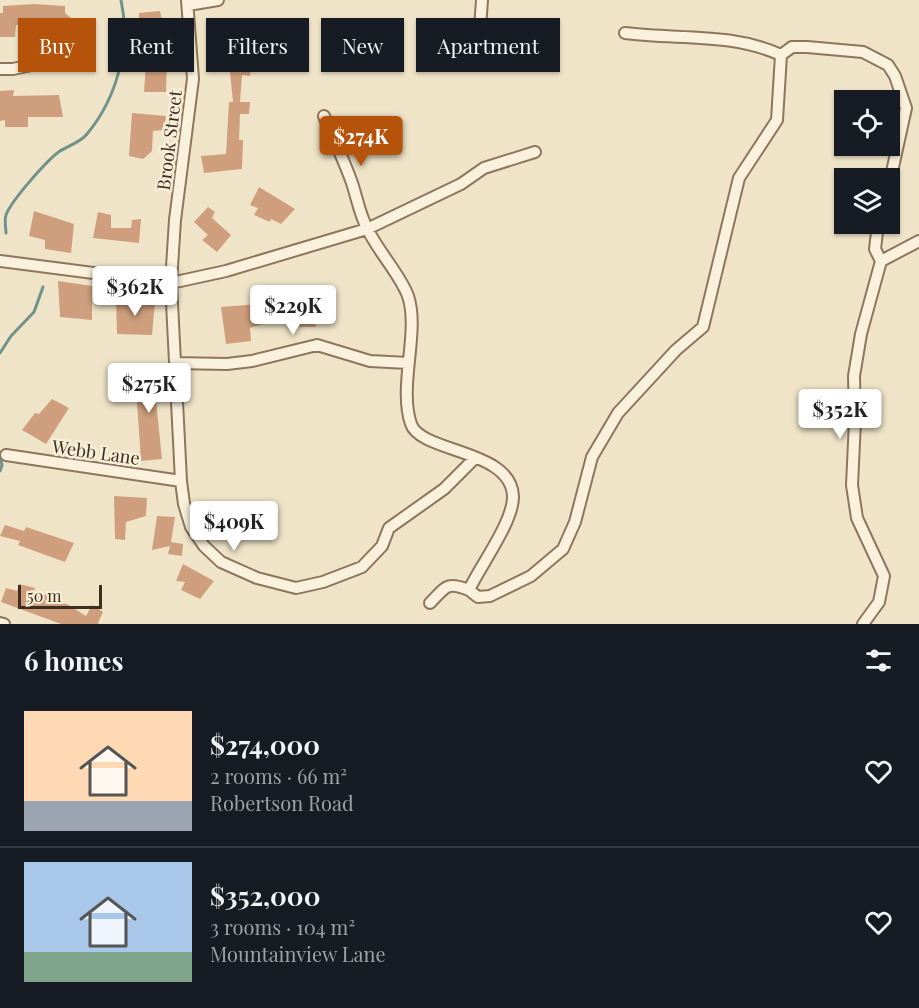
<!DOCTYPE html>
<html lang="en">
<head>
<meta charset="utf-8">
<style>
  body { margin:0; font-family:"Playfair Display",serif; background:#20242c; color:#f1f3f6; height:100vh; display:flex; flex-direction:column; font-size:22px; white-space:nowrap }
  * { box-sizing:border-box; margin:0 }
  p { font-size:20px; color:#9ea1a6 }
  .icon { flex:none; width:33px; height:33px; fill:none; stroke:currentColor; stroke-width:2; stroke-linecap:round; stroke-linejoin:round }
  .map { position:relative; height:624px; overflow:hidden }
  .drawer { display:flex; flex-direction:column; background:#171b24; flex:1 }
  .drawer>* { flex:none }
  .guide { position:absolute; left:18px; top:18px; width:600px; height:54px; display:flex; gap:12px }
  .buttons { position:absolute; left:834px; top:90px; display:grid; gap:12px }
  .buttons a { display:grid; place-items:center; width:66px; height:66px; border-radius:0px; background:#171b24; box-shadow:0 2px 4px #0004; font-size:30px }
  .scale { position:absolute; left:18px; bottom:15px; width:84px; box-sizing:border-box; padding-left:6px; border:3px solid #3d2e20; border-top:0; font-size:16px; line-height:21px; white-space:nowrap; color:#3d2e20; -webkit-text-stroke:4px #f7eed8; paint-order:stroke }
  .price { position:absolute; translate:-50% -51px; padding:0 14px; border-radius:6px; background:#fff; color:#222; font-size:20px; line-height:39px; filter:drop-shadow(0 2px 3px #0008) }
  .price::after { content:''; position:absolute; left:50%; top:36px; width:18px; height:14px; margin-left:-9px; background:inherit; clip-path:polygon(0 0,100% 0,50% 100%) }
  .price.active { background:#b45309; color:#fff }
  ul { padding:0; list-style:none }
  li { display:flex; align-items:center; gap:18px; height:150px; padding:0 24px }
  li+li { border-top:2px solid #363941 }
  li span { display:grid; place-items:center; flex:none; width:168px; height:120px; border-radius:0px; color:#555 }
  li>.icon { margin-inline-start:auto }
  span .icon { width:72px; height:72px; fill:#fffc; stroke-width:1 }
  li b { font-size:26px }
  h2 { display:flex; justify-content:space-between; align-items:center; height:72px; padding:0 24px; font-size:26px }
  .tag { padding:0 21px; border-radius:0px; background:#171b24; box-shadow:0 2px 4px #0004; font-size:21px; line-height:54px }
  .tag.active { background:#b45309; color:#fff }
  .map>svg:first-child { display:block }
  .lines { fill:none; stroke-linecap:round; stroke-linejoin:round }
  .stream { stroke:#6f938a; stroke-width:3 }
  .building { fill:#cf9f7d }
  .minor-casing { stroke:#8d765c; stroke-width:14 }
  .minor { stroke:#faf1dc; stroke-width:10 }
  .labels { text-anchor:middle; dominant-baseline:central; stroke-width:5; stroke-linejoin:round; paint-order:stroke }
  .street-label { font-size:18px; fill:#3d2e20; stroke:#f7eed8 }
</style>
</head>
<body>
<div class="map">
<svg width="919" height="624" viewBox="0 0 919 624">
  <rect width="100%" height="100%" fill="#f0e4c8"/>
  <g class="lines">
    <path class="stream" d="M6,233c0,-5 -2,-13 0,-18 5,-14 41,-55 54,-64 8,-5 21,-9 27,-17 30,-36 44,-88 34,-134
      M0,353l11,-17 23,-24 9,-25
      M0,458l2,7 -2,6"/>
  </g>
  <path class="building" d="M34,4l31,2v7l29,24 -5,10 -28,9 -2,-11 -20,-13 6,-9 -29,2 -1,12h-15v-24h3v-7z
    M160,11l2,10 12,2v10h-12l5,28 -1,31h-22l3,-44h-8v-35z
    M232,23l33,3 -4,25 -9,-1 -2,26 -8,-1 -2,27h10l-1,12h-9l-1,26h4l-1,29 -38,4 -3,-17 25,-2 3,-52h4l-3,-30 -3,-2 4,-22 -2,-1z
    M14,90l-1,6 46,-1 4,22h-35v10h-23v-7l-5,1v-30z
    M132,113l34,3 -2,14 -11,1 -1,20 -9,8 -14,-3z
    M259,187l36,22 -14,15 -10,-5 -1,3 -16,-7 4,-7 -8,-3z
    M208,207l7,5 -3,6 19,17 -14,17 -15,-12 6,-5 -14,-13z
    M34,211l40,13 -3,29 -26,-4v-9l-16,-4z
    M98,212l13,3v13h20l1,-8 9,-1 -2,24 -46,-5z
    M58,281l34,5v34l-32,-3z
    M295,290v6l14,-2 7,33h-23l-2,-4 -19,1v-3l-22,7 1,13 -25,3 -5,-37 37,-3v3l24,-4 -1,-12z
    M116,299l39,3 -3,33 -35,-1z
    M163,372l1,28 -8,1 6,58 -21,2 -6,-87z
    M52,399l17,9 -23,36 -24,-14 13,-17 4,1z
    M114,496l33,2 -1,18 -20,6 -1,18 -10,-1z
    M157,516l18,1 -4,25 12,2 -1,12 -14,-2 2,-8 -18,4z
    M5,525l19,6 2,-4 48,16 -9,19 -47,-17 2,-4 -20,-5z
    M183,564l31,17 -14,18 -19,-9 4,-8 -9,-1z
    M19,584l16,4 -2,6 20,1v7l14,2 19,12 6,-11 11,7 -5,11 1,1h-38l-60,-22 5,-14 11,3z"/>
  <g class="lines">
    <defs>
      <path id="minor" d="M187,0l6,79 -18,141 -4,63 10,198 3,23 7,23 13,19 17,16 36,16 39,10 27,-6 39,-15 20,-21 7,-18 55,-39 31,-31
        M188,5l30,-5
        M480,28l2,-28
        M625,33c53,7 105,-1 156,22
        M0,69h13l28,-6
        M324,116c9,22 20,44 28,67 5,15 8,33 16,47 10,21 33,46 40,66 12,36 -10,90 3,128 10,29 100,25 102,72 1,25 -33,70 -44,94l9,7 12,-1 41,-20 32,-27 12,-27 17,-65 26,-44 58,-63 27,-23 36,-149 38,-58 4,-65 11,-8h15l56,5 25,13 7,11 11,32 -16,73
        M878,224l-3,25 6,12
        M0,261l171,22 55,-12 141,-42 94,-45 23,-16 51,-16
        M881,261l38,-20
        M175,363l52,1 25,-3 65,-16 53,16 38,2
        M6,455l175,26
        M430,603c16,-16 16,-22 39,-13
        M0,623l4,1
        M863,624l16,-22 5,-26 -27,-58 -5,-33 3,-64 -1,-45 7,-42 20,-73"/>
    </defs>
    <use href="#minor" class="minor-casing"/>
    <use href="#minor" class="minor"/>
  </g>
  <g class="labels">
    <g class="street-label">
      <text transform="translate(169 140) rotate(-83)">Brook Street</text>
      <text transform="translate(96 452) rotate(8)">Webb Lane</text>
    </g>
  </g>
</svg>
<div class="buttons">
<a><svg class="icon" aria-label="locate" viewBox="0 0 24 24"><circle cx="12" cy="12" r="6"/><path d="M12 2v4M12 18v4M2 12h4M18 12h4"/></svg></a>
<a><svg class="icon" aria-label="layers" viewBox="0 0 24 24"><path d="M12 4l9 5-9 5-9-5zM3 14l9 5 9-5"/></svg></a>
</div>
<div class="scale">50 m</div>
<b class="price active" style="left:361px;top:167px">$274K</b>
<b class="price" style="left:135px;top:317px">$362K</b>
<b class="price" style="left:293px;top:336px">$229K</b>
<b class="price" style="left:149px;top:414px">$275K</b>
<b class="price" style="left:840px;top:440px">$352K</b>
<b class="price" style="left:234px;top:552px">$409K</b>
<div class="guide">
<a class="tag active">Buy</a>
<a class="tag">Rent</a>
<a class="tag">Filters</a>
<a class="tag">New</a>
<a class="tag">Apartment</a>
</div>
</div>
<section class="drawer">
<h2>6 homes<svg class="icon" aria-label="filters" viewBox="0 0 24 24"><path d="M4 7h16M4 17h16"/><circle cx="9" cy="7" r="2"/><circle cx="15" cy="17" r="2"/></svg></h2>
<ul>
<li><span style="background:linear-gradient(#ffd9b3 75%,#9aa5b1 0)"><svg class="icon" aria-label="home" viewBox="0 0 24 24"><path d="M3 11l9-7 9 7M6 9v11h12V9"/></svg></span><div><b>$274,000</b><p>2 rooms · 66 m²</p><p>Robertson Road</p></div><svg class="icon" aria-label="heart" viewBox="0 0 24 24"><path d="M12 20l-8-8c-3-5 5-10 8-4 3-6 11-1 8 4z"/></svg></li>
<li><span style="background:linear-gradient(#a9c7e8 75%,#7fa58c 0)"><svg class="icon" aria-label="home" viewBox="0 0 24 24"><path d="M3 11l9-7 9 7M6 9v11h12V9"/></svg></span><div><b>$352,000</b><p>3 rooms · 104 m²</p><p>Mountainview Lane</p></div><svg class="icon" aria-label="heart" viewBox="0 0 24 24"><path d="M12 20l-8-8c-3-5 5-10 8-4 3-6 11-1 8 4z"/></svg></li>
</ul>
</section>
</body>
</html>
